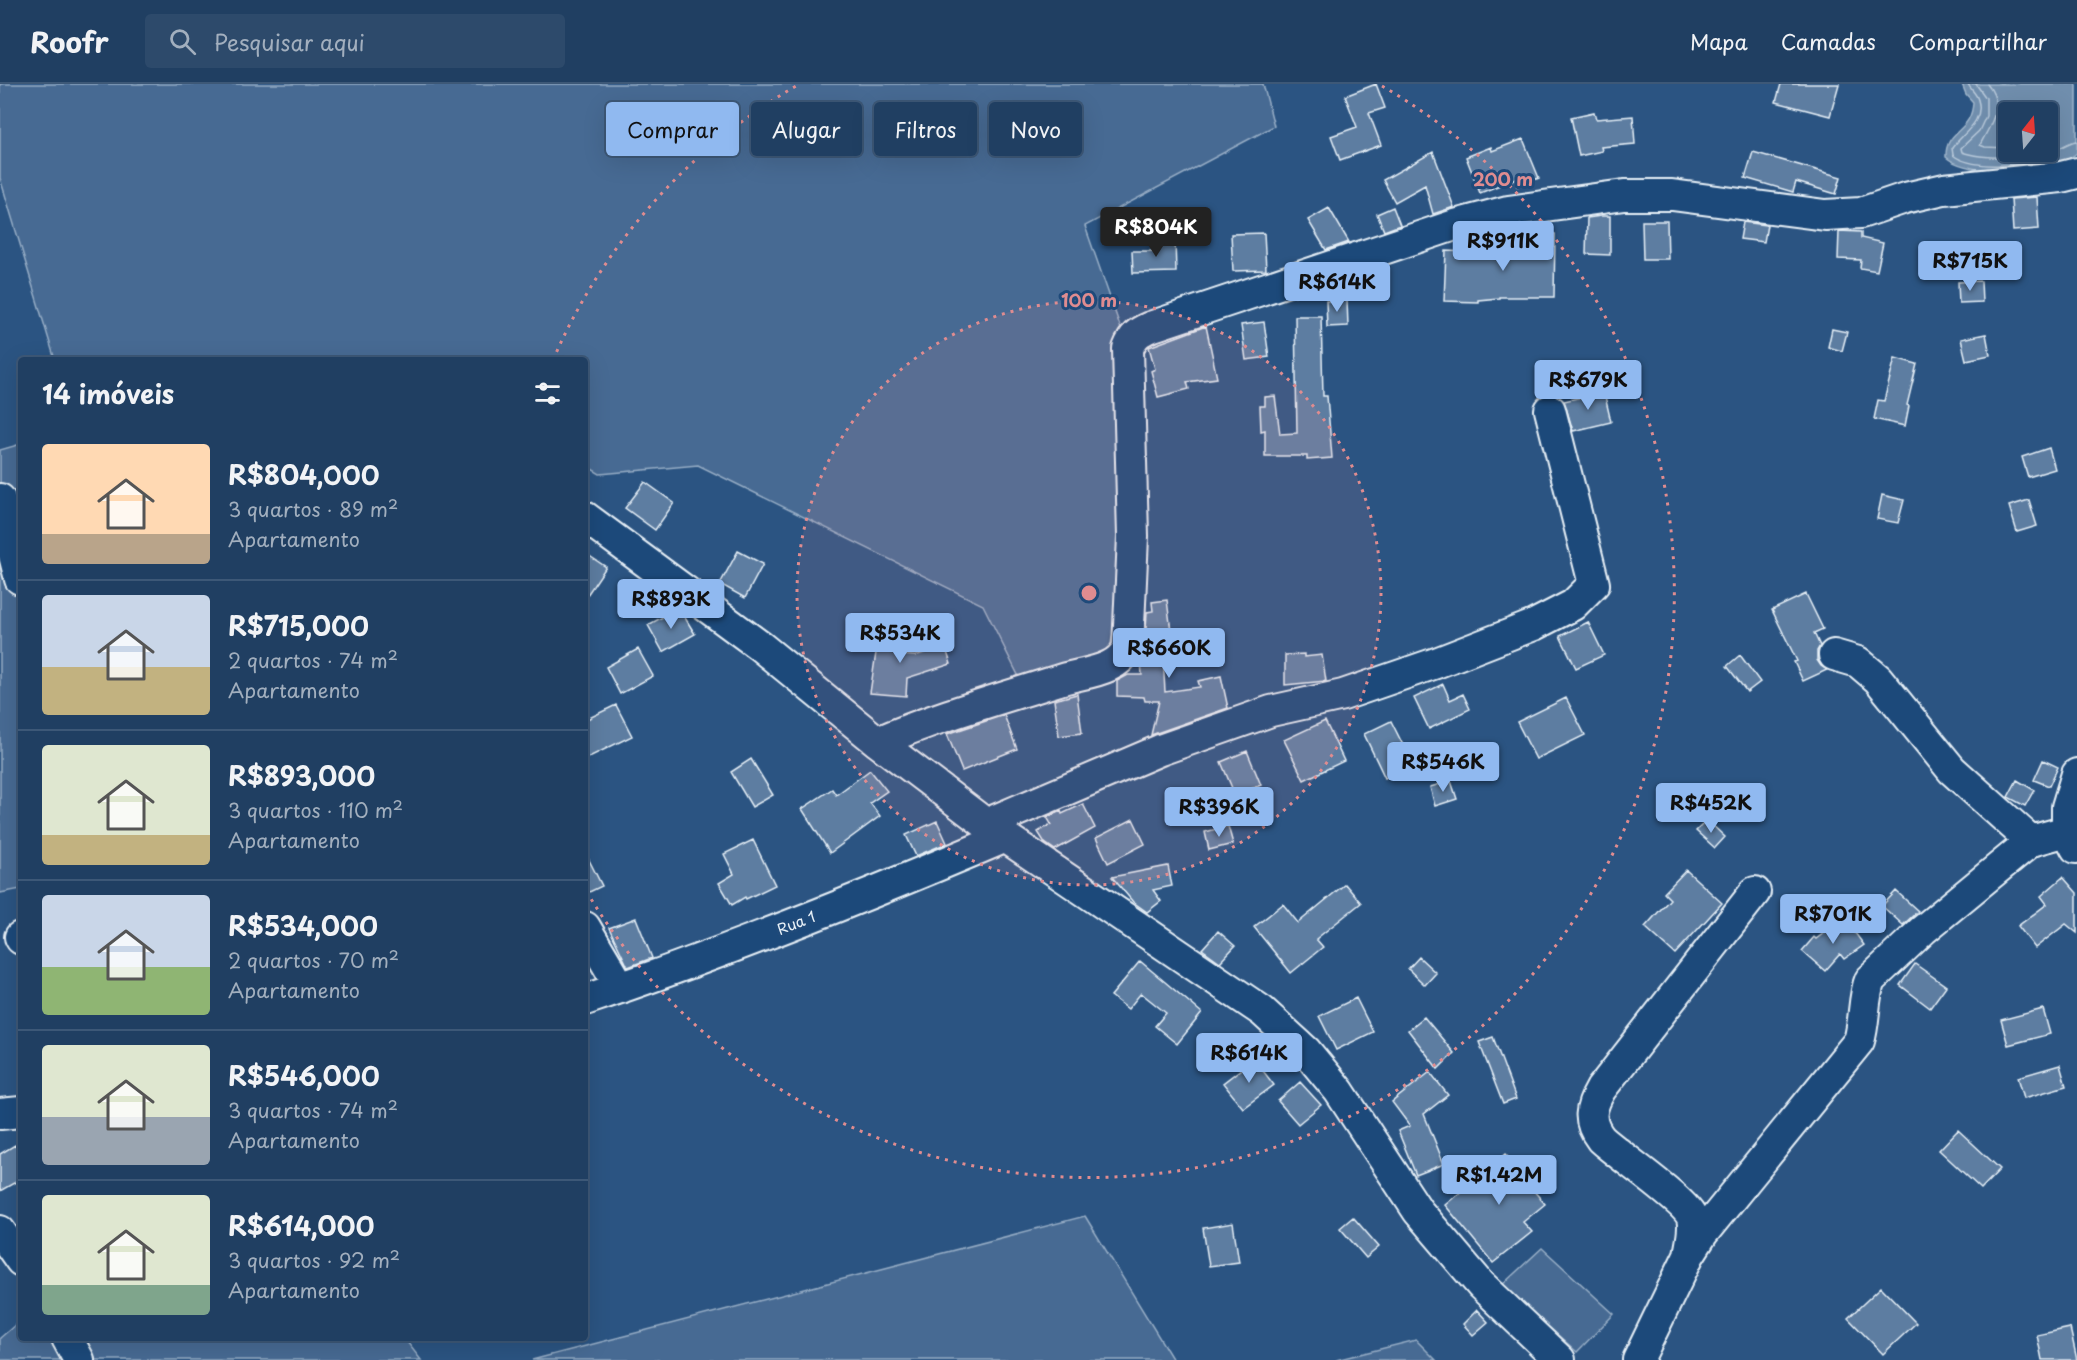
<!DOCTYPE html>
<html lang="pt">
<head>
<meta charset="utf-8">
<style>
  body { margin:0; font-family:"Playpen Sans",sans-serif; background:#2d4a6b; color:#f1f3f6; height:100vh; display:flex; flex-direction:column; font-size:22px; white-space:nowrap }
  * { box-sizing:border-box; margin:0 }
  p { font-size:20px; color:#a2afbe }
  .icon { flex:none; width:33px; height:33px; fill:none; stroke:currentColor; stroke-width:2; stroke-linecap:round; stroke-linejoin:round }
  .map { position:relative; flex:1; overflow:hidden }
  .drawer { position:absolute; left:18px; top:273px; width:570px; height:984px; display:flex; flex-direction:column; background:#203f62; border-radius:6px; box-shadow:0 6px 24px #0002,0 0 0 2px #3d5877 }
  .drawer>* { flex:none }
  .banner { position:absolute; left:606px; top:18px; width:570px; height:54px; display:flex; gap:12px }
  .needle { width:39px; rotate:17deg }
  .controls { position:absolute; left:1998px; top:18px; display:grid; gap:12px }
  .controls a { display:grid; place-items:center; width:60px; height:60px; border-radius:6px; background:#203f62; box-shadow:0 6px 24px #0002,0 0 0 2px #3d5877; font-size:30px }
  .price { position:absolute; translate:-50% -51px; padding:0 14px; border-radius:6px; background:#90b9f0; color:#111; font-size:20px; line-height:39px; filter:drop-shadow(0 2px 3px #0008) }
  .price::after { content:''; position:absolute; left:50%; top:36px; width:18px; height:14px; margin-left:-9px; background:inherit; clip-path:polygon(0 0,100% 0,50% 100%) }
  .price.active { background:#222; color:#fff }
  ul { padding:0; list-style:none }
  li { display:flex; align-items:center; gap:18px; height:150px; padding:0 24px }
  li+li { border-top:2px solid #3d5877 }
  li span { display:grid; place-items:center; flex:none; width:168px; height:120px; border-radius:6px; color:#555 }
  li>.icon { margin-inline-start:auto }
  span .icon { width:72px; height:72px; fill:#fffc; stroke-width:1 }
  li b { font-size:26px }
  h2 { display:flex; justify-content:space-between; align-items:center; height:72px; padding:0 24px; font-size:26px }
  .chip { padding:0 21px; border-radius:6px; background:#203f62; box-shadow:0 6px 24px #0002,0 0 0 2px #3d5877; font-size:21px; line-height:54px }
  .chip.active { background:#90b9f0; color:#111 }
  header { display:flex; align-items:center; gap:36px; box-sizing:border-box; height:84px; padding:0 30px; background:#203f62; border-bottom:2px solid #3d5877 }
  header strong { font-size:28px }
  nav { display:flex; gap:33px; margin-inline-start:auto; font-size:21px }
  .search { width:420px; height:54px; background:#2d4a6b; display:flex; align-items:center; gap:15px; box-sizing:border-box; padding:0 21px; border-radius:6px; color:#a2afbe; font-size:22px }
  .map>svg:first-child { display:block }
  .green { fill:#476b93; stroke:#98aec6; stroke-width:1.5 }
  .water { fill:#708ead; stroke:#a0b6cb; stroke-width:1.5; fill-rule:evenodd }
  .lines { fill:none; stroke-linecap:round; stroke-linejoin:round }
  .shore { stroke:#b8c9da; stroke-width:1.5 }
  .building { fill:#5d7da1; stroke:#e8f1f8; stroke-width:1.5 }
  .minor-casing { stroke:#e8f1f8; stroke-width:34 }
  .minor { stroke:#1f4a7a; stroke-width:30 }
  .ring { fill:none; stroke:#df8c90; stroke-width:3; stroke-dasharray:3 6 }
  .labels { text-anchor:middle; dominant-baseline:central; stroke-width:6; stroke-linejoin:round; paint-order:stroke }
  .street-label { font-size:15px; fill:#e8f1f8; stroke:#1f4a7a }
  .centre { fill:#df8c90; stroke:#1f4a7a; stroke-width:3 }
  .ring-label { font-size:18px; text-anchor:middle; font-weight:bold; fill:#df8c90; stroke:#1f4a7a; stroke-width:6; stroke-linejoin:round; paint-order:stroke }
</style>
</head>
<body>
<header>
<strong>Roofr</strong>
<div class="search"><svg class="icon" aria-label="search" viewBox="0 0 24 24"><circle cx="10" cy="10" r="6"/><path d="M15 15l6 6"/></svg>Pesquisar aqui</div>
<nav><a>Mapa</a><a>Camadas</a><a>Compartilhar</a></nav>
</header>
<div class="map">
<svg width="2077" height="1276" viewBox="0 0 2077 1276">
  <rect width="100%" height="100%" fill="#2b5482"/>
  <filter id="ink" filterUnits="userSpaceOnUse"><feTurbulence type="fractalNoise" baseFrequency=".0167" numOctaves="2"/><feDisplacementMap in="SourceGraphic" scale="12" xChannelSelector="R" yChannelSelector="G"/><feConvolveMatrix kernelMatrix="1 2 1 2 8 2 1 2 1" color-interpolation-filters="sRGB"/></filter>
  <g filter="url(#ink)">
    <path class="green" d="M0,0h1263l11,42 -189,100 43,123 5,187 -27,131 -80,24 -43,-86 -285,-140 -98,9 -15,-9v-105h-530l-55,-182z
      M21,360v445l-21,4v-443z
      M1085,1132l88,144h-641z
      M1542,1164l72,66 -37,38 -75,-67z
      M21,1236v18h383l17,22h-421v-22z
      M1416,1256l20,20h-100z"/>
    <path class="water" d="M1962,0h113l2,2v67c-9,7 -18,13 -29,15 -25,5 -83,6 -102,-11 -1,-28 26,-24 27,-55l-7,-8zM2008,28h40v40h-40z"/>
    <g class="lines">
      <path class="shore" d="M1968,0c3,6 9,10 10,16 7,21 -16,34 -26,48l1,7c20,16 68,9 92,7
        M1976,0l10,14v18l-7,15 -18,17 1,4c20,7 65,7 85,2 11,-3 19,-12 30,-13
        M1987,0c19,22 3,41 -7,61l5,2 23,1"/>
    </g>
    <path class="building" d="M1376,0l9,24 -16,5 12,32 -41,15 -9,-24 26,-9 -12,-31z
      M1781,0h58l-9,32 -54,-14z
      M1594,28l2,7 37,-3 2,28 -34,3 1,4 -23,5 -8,-39z
      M1523,55l16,39 -22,8 -2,-7 -35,14 -14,-36 25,-10 1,4z
      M1433,68l21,55 -21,7 -8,-29 -30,17 -12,-22z
      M1753,68l88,25 -5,17 -40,-12 -3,10 -48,-14z
      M2037,113l2,32 -26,2 -2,-32z
      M1393,123l7,18 -16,6 -7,-17z
      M1329,124l20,34 -23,8 -18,-30z
      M1601,132h9v39l-24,-1 1,-36z
      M1642,137h25l1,38h-25z
      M1743,138l24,3 -3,17 -24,-3z
      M1839,147l22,1v6l22,5 -6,28 -17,-3 1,-8 -23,-1z
      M1264,149l2,37 -33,1 -2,-37z
      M1527,149l28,1 -1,63h-55v1l-21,2v2l-34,-1 2,-50 51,2 -1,-6 31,-2z
      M1153,156h22l1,32 -43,1 -1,-22h21z
      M1981,197l1,21 -23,1 -1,-21z
      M1347,216l1,26 -21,1 -1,-26z
      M1295,232h26l2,80h4l5,62 -25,2v-4h-42v-26l-4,1 -1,-25h5v-9l10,-1 5,38 17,-1z
      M1264,238l5,35 -23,3 -5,-35z
      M1206,242l11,52 -30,4 2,7 -31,8 -7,-26 4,-2 -6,-22z
      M1832,245l15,3 -5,19 -14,-4z
      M1986,250l4,21 -24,5 -5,-21z
      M1895,274l22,6 -10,41 2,1 -4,20 -31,-7 4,-19 6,1z
      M1604,308l7,30 -38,9 -9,-30z
      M2049,364l6,21 -27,8 -6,-20z
      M645,398l29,21 -19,27 -30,-22z
      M1882,411l22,5 -6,23 -21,-4z
      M2029,416l8,26 -20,6 -8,-26z
      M738,467l25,13 -18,34 -25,-14z
      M585,469l21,14 -21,31z
      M1806,510l17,35 -9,4 6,13 -3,5v9l4,6 6,4 -24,11 -9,-19 3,-1 -25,-51z
      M1167,516l4,31h7l-1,25h-14l2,36 35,-5 -2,-6 23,-5 7,32 -77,27 8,-34h-14l-1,-4 -27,-1v-15l11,-6h14l-1,-16 4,-10 2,-37 6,-1 -1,-9z
      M679,524l16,26 -32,18 -15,-27z
      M1588,538l16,33 -28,13 -16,-32z
      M890,539l10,32 15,1 30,-10 6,18 -44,14 -1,18 -36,-3 7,-47 -5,-18z
      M638,565l15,27 -33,18 -14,-27z
      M1304,570v3l18,-2 4,26 -41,4v-30z
      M1740,571l20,27 -13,10 -20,-26z
      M1443,600l7,16 13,-6 7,15 -41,20 -15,-31z
      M1077,610l5,39 -23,3 -5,-36z
      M1566,614l19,37 -49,24 -19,-37z
      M616,621l16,31 -47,23v-39z
      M1004,631l13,34 -55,22 -15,-37z
      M1325,637l19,40 -40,19 -20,-40z
      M1391,637l22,44 -28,13 -21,-44z
      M1247,667l14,34 -26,10 -14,-33z
      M751,675l22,36 -21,12 -21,-35z
      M2043,676l15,7 -9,19 -15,-6z
      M870,686l17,21 -17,12 10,13 -50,37 -28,-44 30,-20 4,6z
      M2017,696l17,10 -9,16 -17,-9z
      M1451,697l6,18 -22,7 -5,-19z
      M1083,720l12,24 -40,22 -10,-7 -7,-11 13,-8 -4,-7 14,-6 1,3z
      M1133,735l12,25 -37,19 -12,-25z
      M1707,736l18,17 -10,11 -19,-17z
      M937,737l10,22 -31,13 -10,-21z
      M1228,742l5,18 -24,6 -4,-18z
      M753,756l22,45 -29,14 -1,-2 -13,8 -13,-22 15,-9 -10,-20z
      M585,768l17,34 -17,8z
      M1168,782l4,20 -19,4 8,11 -14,11 -14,-10 -21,-25z
      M1686,786l36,33 -47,51 -30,-27 25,-28 -6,-6z
      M2063,793l14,16v40l-11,-9 -31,24 -17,-22 29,-22 -6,-8z
      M1345,800l16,19 -45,36 7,8 -32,26 -37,-46 29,-23 15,19z
      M1896,807l22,20 -15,14 -21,-19z
      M636,834l16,40 -24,9 -19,-39z
      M1844,834l20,27 -20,14 -4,-5 -15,17 -23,-20 12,-14 2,2z
      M1218,847l17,15 -15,16 -18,-13z
      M1419,873l17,16 -11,12 -17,-16z
      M1140,877l62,52 -25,31 -22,-18 11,-13 -25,-20 -13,16 -17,-13z
      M1915,880l31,22 -16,22 -30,-23z
      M1356,914l17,34 -37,18 -17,-34z
      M2043,925l7,25 -42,11 -7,-25z
      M1424,933l30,36 -16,16 -30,-39z
      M1493,953l23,62 -13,5 -24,-62z
      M1254,975l20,26 -31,23 -20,-25z
      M2060,981l6,21 -42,12 -6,-21z
      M1430,988l18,23 -24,19 20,50 -28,11 -18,-44 12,-5 -18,-24z
      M1300,998l21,23 -23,19 -20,-23z
      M1958,1046l42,39 -19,20 -42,-39z
      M15,1061l6,10v24l-21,12v-37z
      M1506,1070l17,20 14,-12 13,15 -16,14 11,13 -22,18 9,10 -39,31 -48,-58z
      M1353,1133l26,30 -13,11 -26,-30z
      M1233,1139l6,39 -30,4 -6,-38z
      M1881,1203l35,36 -33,31 -35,-36z
      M1477,1226l11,12 -15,13 -10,-11z
      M2070,1244l7,32h-35l-5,-25z"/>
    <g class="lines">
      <defs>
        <path id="minor" d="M0,415l20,80
          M585,433l175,129 118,96 108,82 276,187 44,40 33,40 79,120 63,74 79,75
          M1834,571l24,7 20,17 74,91 79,71
          M878,658c57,-25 118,-42 178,-61 17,-6 36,-7 53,-15 9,-4 14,-9 19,-18l5,-112 -5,-187c5,-13 10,-17 22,-22l305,-102 53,-14 116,-16h48l153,20 36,-2 44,-15 39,-9 117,-12 16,-4
          M986,740l174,-74 111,-39 72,-16 93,-32 98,-38 39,-20 21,-21 -44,-174
          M2076,764l-9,-17v-24l10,-33
          M585,843l36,61
          M20,853l1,2
          M585,916c142,-48 282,-104 421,-163
          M0,1030l21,-2
          M0,1147l21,30
          M1689,1171c2,-12 6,-26 3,-37 -5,-16 -75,-64 -91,-79 -14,-18 -11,-31 0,-50l154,-197
          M67,1254l12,22
          M1638,1276l51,-105 14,-22 156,-192c6,-19 4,-44 11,-61l53,-50 108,-89 36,-10"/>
      </defs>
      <use href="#minor" class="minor-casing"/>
      <use href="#minor" class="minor"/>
    </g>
  </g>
  <circle cx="1089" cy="509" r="292" fill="#df8c90" fill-opacity=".12"/>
  <g class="ring">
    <circle cx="1089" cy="509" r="292"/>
    <path d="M553 276A585 585 0 0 1 796 2M1382 2A585 585 0 1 1 588 810"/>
  </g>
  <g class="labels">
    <g class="street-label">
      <text transform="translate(796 838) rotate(-21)">Rua 1</text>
    </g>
  </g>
  <circle cx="1089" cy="509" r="9" class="centre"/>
  <g class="ring-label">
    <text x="1503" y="102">200 m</text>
    <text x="1089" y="223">100 m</text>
  </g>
</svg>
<div class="controls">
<a><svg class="needle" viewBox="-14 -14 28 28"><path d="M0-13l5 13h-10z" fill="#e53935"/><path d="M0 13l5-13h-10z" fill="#a2afbe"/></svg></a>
</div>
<b class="price active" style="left:1156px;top:174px">R$804K</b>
<b class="price" style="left:1503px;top:188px">R$911K</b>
<b class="price" style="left:1970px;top:208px">R$715K</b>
<b class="price" style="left:1337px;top:229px">R$614K</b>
<b class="price" style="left:1588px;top:327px">R$679K</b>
<b class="price" style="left:671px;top:546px">R$893K</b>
<b class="price" style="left:900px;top:580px">R$534K</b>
<b class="price" style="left:1169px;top:595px">R$660K</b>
<b class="price" style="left:1443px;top:709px">R$546K</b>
<b class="price" style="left:1711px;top:750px">R$452K</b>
<b class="price" style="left:1219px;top:754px">R$396K</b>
<b class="price" style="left:1833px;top:861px">R$701K</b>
<b class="price" style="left:1249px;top:1000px">R$614K</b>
<b class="price" style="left:1499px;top:1122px">R$1.42M</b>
<div class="banner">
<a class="chip active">Comprar</a>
<a class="chip">Alugar</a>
<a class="chip">Filtros</a>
<a class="chip">Novo</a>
</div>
<section class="drawer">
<h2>14 imóveis<svg class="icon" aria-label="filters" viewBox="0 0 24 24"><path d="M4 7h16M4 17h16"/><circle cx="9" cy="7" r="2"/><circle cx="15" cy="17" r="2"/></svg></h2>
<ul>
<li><span style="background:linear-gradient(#ffd9b3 75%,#b9a48a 0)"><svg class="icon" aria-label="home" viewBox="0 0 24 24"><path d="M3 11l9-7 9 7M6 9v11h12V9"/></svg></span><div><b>R$804,000</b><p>3 quartos · 89 m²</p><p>Apartamento</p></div></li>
<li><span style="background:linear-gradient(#c9d6e8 60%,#c2b280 0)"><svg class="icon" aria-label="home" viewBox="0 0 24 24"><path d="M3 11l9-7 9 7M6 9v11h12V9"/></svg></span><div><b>R$715,000</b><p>2 quartos · 74 m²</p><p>Apartamento</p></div></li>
<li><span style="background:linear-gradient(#dfe7d0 75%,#c2b280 0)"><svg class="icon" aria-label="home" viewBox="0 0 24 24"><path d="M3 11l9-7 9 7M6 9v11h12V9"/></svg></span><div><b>R$893,000</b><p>3 quartos · 110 m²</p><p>Apartamento</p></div></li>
<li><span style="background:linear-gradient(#c9d6e8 60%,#8fb573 0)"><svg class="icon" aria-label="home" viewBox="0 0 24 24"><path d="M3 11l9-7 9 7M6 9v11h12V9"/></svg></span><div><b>R$534,000</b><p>2 quartos · 70 m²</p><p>Apartamento</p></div></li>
<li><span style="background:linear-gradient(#dfe7d0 60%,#9aa5b1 0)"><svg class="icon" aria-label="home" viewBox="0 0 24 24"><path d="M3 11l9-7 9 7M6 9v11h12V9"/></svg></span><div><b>R$546,000</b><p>3 quartos · 74 m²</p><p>Apartamento</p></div></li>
<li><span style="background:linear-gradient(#dfe7d0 75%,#7fa58c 0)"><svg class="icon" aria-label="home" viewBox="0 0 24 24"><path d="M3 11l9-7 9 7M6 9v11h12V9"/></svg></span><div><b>R$614,000</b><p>3 quartos · 92 m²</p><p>Apartamento</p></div></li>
</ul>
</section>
</div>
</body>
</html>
